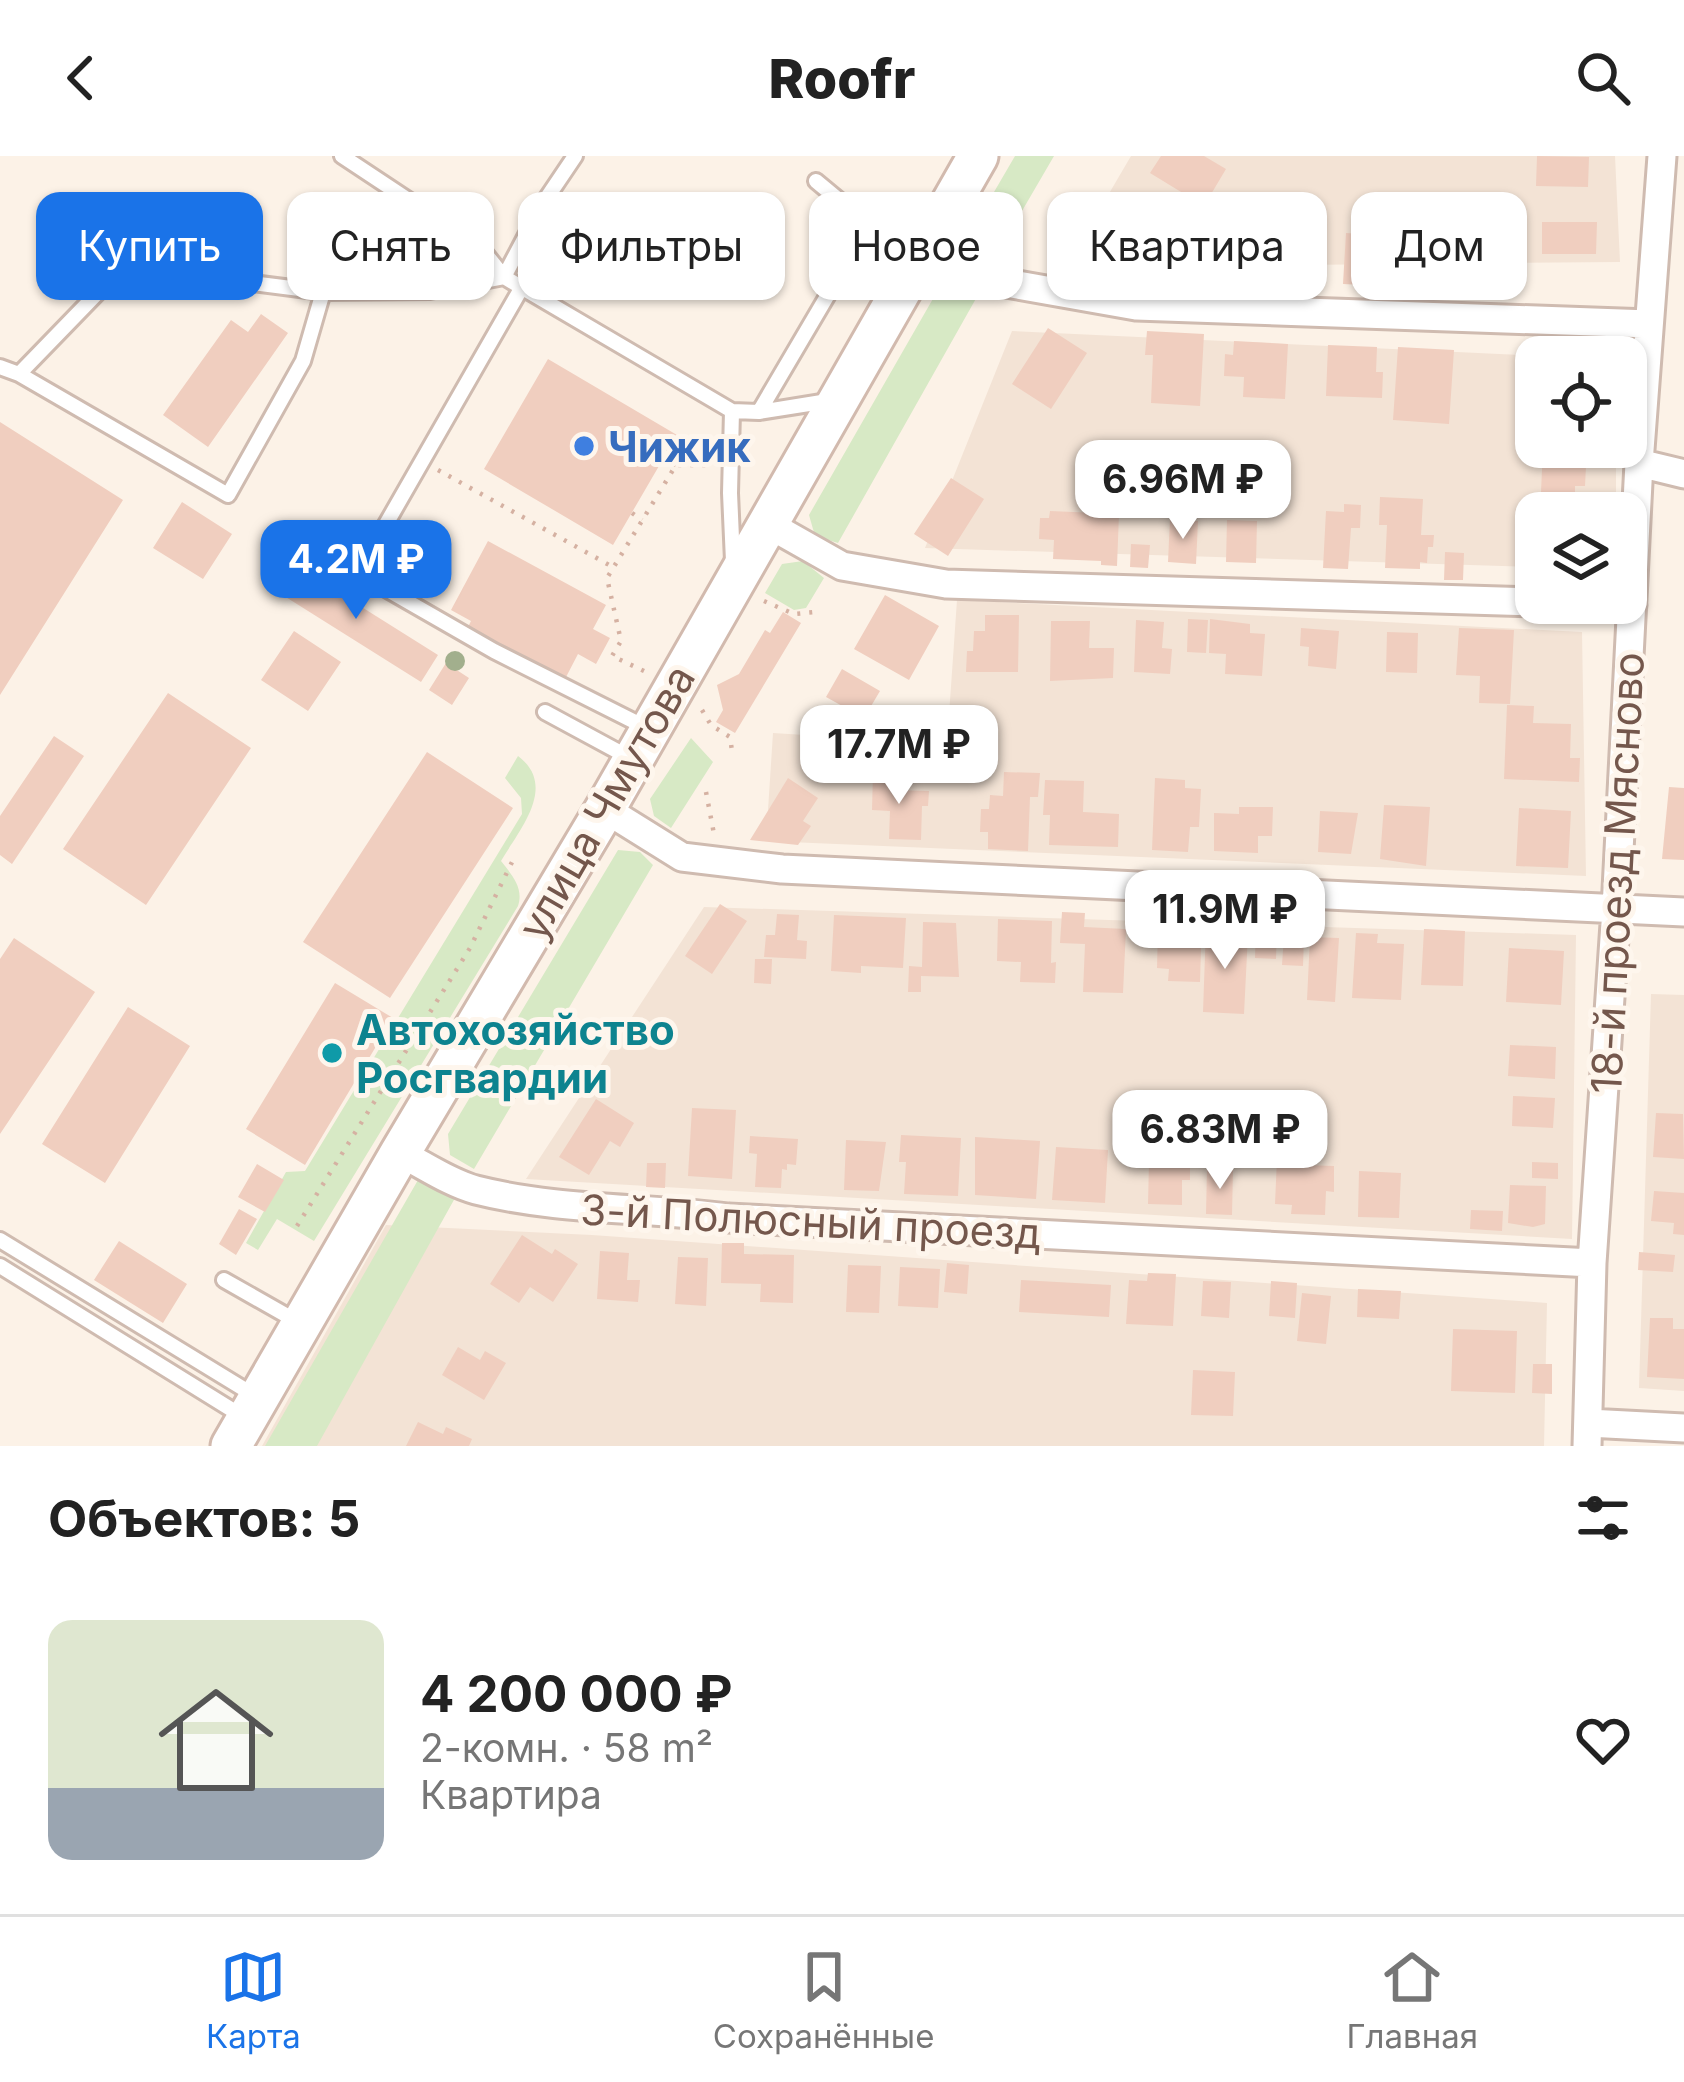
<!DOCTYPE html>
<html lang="ru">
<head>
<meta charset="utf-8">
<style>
  body { margin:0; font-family:Inter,sans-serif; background:#f6f6f6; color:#222; height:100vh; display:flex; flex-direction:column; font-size:45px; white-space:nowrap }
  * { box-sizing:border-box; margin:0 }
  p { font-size:39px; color:#767676 }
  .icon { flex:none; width:66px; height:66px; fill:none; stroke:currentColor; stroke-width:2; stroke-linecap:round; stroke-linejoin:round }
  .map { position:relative; height:1290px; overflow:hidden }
  .sheet { display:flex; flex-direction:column; background:#fff; flex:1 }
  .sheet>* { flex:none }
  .top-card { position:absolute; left:36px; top:36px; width:1614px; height:108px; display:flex; gap:24px }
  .controls { position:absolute; left:1515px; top:180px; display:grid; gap:24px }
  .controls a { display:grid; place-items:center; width:132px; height:132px; border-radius:24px; background:#fff; box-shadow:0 3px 9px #0004; font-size:60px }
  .price { position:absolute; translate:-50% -102px; padding:0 27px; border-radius:24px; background:#fff; color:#222; font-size:39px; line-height:78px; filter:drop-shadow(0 3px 6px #0008) }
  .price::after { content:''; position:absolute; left:50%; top:72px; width:36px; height:27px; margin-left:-18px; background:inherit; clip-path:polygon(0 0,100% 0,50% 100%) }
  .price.active { background:#1a73e8; color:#fff }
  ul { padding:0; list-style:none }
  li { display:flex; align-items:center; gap:36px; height:300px; padding:0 48px }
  li span { display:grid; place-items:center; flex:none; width:336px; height:240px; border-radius:24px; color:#555 }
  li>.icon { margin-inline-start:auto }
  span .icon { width:144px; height:144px; fill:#fffc; stroke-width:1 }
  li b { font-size:51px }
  h2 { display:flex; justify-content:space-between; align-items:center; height:144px; padding:0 48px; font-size:51px }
  .tag { padding:0 42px; border-radius:24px; background:#fff; box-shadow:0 3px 9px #0004; font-size:42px; line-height:108px }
  .tag.active { background:#1a73e8; color:#fff }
  header { display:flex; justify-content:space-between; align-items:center; height:156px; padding:0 48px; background:#fff; font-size:54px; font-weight:800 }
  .tabs { display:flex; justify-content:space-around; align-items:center; height:168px; border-top:3px solid #e0e0e0; background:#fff; font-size:33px; color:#767676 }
  .tabs a { display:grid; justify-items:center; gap:6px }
  .tabs .active { color:#1a73e8 }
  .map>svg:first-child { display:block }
  .residential { fill:#f3e3d5 }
  .green { fill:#d7e9c5 }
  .building { fill:#f0cebf }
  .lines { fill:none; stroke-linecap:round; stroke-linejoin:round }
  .service-casing { stroke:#cfbbb0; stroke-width:20 }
  .minor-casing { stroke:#cfbbb0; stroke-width:33 }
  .secondary-casing { stroke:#d2baae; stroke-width:45 }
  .path { stroke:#d5b1a2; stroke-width:4.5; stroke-dasharray:3 9; stroke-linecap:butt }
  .service { stroke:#fff; stroke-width:14 }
  .minor { stroke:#fff; stroke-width:27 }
  .secondary { stroke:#fff; stroke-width:39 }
  .tree { fill:#a2af8d }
  .shop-dot { fill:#3f7fe0; stroke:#fef6ed; stroke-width:4.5 }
  .culture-dot { fill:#0f9aa8; stroke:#fef6ed; stroke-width:4.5 }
  .labels { text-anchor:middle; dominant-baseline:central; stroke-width:10; stroke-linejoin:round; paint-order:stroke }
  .shop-label { font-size:42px; font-weight:bold; fill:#366cbe; stroke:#fef6ed; text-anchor:start }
  .street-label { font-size:42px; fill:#74574c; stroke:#fef6ed }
  .culture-label { font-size:42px; font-weight:bold; fill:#0d838f; stroke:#fef6ed; text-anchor:start }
</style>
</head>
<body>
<header><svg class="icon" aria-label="back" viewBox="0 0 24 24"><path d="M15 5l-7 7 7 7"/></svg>Roofr<svg class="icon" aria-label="search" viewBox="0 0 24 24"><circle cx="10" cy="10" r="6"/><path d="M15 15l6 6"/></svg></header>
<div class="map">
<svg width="1684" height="1290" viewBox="0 0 1684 1290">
  <rect width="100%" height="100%" fill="#fcf2e7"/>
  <path class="residential" d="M1131,0h484l5,106 -554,5z
    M1012,175l551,26h-27v90h80v66h-80v54l-611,-19z
    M957,444l625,32 4,244 -820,-35 7,-108 174,11z
    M704,751l872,28 -4,304 -1046,-60z
    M1651,838l33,1v396l-45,-3z
    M386,1069l206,10 955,68 -3,143h-1282z"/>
  <path class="green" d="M1015,0h39l-60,103 -20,-11 -1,-20z
    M946,120l32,19 -140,248 -23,-7 -6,-21z
    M803,405l21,17 -18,30 -12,2 -29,-17 17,-29z
    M691,582l22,24 -42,66 -17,-12 -4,-17z
    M518,600c40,30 2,73 -17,105 11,14 23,27 17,45l-204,335 -37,-22 -19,31 -12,-7 40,-71 19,-1 217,-357 -1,-16 -16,-20z
    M618,694l22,2 13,13 -179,304 -24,-14 -2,-21z
    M418,1024l37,18 -138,248h-52z"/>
  <path class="building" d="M1161,0h43l22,13 -22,37 -54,-33z
    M1537,0l52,1 -1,30 -52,-1z
    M1117,57l44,28 -21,33 -44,-28z
    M1542,66h55l-1,32h-54z
    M1421,71l37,2 -4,60 -36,-2z
    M1346,77l64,4 -1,35 -8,-1 -1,16 -57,-3z
    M1265,96l48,2 -2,31 -48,-2z
    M261,158l27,19 -80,114 -45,-32 68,-95 17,12z
    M1048,172l39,25 -36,56 -39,-25z
    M1147,175l57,3 -4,72 -49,-3 2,-48h-8z
    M1234,185l54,3 -3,55 -42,-2 1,-20 -20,-1 1,-22 8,1z
    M1328,189l49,2 -1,25h7l-1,26 -56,-2z
    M1398,191l56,3 -5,74 -56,-4z
    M1517,197l19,1v44l-13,-1 1,-21 -8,-1z
    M548,203l129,76 -64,110 -129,-76z
    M0,266l123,78 -123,195z
    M1543,291h44l-2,39h-10v8l-34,-2z
    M951,322l33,21 -36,57 -34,-22z
    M1380,341l43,2 -2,36h13l-1,12h-5l-1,16 -7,-1v7l-35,-1 2,-43h-8z
    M182,346l50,32 -29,45 -50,-31z
    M1344,348l17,1 -1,23h-9l-3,41 -25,-1 3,-57 18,1z
    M1050,355l69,3 -2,52 -16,-1v-4l-48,-2 1,-19 -15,-1 1,-21h9z
    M1170,363l28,2 -2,43 -28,-2z
    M1227,364l30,1 -1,42 -30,-1z
    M488,385l118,64 -13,24 17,9 -14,26 -18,-10 -13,25 -97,-52 3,-6 -20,-11z
    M1131,388l19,1 -2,23 -18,-1z
    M1445,396l19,1 -1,27h-19z
    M290,406l148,93 -17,27 -148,-93z
    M885,439l54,31 -30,54 -55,-31z
    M783,456l18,11 -66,110 -19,-11 7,-12 -6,-25 22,-11 26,-44 5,3z
    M985,459h34l-1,57h-52l1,-21h6l1,-20h11z
    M1188,463l20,1 -2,33 -19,-1z
    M1210,463l40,5v9l15,1 -3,42 -37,-2 1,-20 -17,-1z
    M1136,464l28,2 -2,26 10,1 -2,25 -36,-2z
    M1051,465h39l-1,27h25l-1,30 -63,3z
    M1301,472l38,3 -3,38 -28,-3 1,-19 -9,-1z
    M1459,472l55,2 -4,74 -31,-1 1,-27 -24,-1z
    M294,475l47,31 -33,49 -47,-31z
    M1387,476l31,1 -1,40 -31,-1z
    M446,507l23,15 -17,27 -23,-15z
    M842,513l38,22 -16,27 -38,-21z
    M168,537l83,55 -105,157 -83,-56z
    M1507,549l27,1 -1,17 38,1 -1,34h10l-1,24 -75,-3z
    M54,580l30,20 -72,108 -12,-9v-39z
    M427,596l86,56 -123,190 -87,-56z
    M873,616l18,1v17l38,1 -1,15h-6l-1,34 -32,-1 1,-28 -18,-1z
    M1004,616l36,1 -2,24h-8l-2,54 -40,-2v-17h-8l1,-23h8l1,-14 13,1z
    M788,622l30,20 -15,23 8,5 -13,19 -48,-5z
    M1155,622l30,2v8l16,1 -2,38h-9l-2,25 -36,-2z
    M1045,624l39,1 -1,31 36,2 -1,33 -69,-2 1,-30h-7z
    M1669,631l15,1v72l-22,-1z
    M1384,649l46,2 -4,59 -46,-7z
    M1239,651h34l-1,29h-14v17l-44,-2v-38l25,1z
    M1519,652l52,3 -3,57 -52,-2z
    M1320,655l38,2 -7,41 -33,-2z
    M720,748l27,17 -35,53 -27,-18z
    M1062,756l23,1 -1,14 42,2 -3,64 -40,-1 2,-48 -25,-1z
    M777,758l22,1 -2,25 10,1 -1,18 -42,-2 2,-22h9z
    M834,759l72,3 -3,50 -42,-2v7l-30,-2z
    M998,763l54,2 -1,42 5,-1 -1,21 -35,-1 1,-20 -24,-1z
    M923,766l33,1 3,54 -38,-1v16h-13l1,-26 13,1z
    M1256,767l21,1 -1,35 -21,-1z
    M1206,771l14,1 -1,4 29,2 -4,80 -41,-2z
    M1158,772l36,1 -1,19h8l-1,34 -32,-1 1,-12 -12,-1z
    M1424,773l41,2 -2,55 -42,-1z
    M1356,777l22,1 -1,9 27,1 -3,56 -49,-2z
    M1284,780l20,1 -1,29 -21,-1z
    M1310,781l29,1 -4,64 -28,-2z
    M14,782l81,54 -95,142v-175z
    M1509,792l55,3 -3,54 -55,-3z
    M755,803h17l-1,25 -17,-1z
    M335,827l58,35 -88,147 -59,-36z
    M128,851l62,39 -85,137 -63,-39z
    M1510,889l46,2 -1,32 -47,-3z
    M1513,940l42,2 -2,30 -41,-2z
    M596,943l38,24 -14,24 -10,-6 -21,34 -30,-18z
    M692,952l44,2 -4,69 -44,-3z
    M1656,957l27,1 1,45 -31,-2z
    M901,979l60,3 -3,58 -54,-2 2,-32h-7z
    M750,980l48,3 -2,26 -9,-1v6l-5,-1 -1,19 -26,-1 2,-33 -8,-1z
    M975,981l65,4 -4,58 -61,-4z
    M846,984l40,2 -7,49 -35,-1z
    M1056,991l52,3 -3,53 -53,-3z
    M1277,1002l26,1v6l31,1v26l-8,-1 -1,24 -34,-1 1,-9 -17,-1z
    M1149,1006l41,1v17h-8v25l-34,-1z
    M1532,1006l26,1v16l-26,-1z
    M647,1007h19l-1,25 -19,-1z
    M257,1008l27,16 -19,32 -27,-15z
    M1207,1013l26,1 -1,45 -26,-1z
    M1359,1015l42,2 -2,45 -41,-1z
    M1510,1029l36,1 -1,38 -12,3 -25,-4z
    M1654,1035l30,2v42l-11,-1 1,-11 -23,-2z
    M239,1053l18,10 -21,36 -17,-11z
    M1471,1054l32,1 -1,20 -32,-2z
    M522,1079l30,19 3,-5 23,15 -25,38 -23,-15 -11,16 -29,-19z
    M119,1085l68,43 -24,39 -69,-43z
    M722,1087h22v11l50,1 -1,48 -33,-1 1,-18 -40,-1z
    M600,1095l29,2 -2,27h13l-2,22 -41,-3z
    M1639,1096l36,3 -2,17 -35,-2z
    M678,1101l30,1 -2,48 -31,-2z
    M947,1107l22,2 -2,29 -23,-2z
    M848,1109l33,1 -2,47 -33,-1z
    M900,1111l40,2 -2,39 -40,-2z
    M1148,1117l28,1 -3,52 -47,-2 3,-44 18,1z
    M1021,1124l90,5 -2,32 -90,-5z
    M1203,1125l28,1 -2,36 -28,-2z
    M1271,1125l26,2 -2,35 -26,-2z
    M1358,1133l43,2 -2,28 -42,-2z
    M1302,1137l29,3 -5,48 -29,-3z
    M1650,1162h23v11h11v50l-37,-2z
    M1453,1173l64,2 -2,62 -64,-2z
    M458,1191l22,13 5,-9 21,12 -22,37 -42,-25z
    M1533,1208h19v30l-20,-1z
    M1193,1214l42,2 -2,44 -42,-1z
    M418,1266l25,12 3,-7 26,12 -3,7h-63z"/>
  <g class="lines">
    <defs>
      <path id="service" d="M342,0l139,92 23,29 228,134 27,1 69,-11
        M504,121l38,-72 33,-49
        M522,131l-164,286 136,78 151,76
        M0,211l19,7 94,-97 116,3 94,12 107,-1 74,-14
        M19,218l209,121 75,-134 20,-69
        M732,255l-2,82 3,68
        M759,256l110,-187 -53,-44
        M545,556l85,46
        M0,1084l257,157
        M0,1110l242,150
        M224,1124l74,42"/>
      <path id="minor" d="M927,86l68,39 141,25 513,18
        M1639,307l45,11
        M766,367l76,43 104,18 590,18
        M1553,447l79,2
        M605,653l77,48 100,12 902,43
        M400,997c24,12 50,30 76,37 83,21 168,17 252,28l864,45
        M1588,1267l96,5
        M1587,1290l5,-183 24,-354 23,-446 23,-307"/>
      <path id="secondary" d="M231,1290l169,-293 205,-344 373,-653"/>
    </defs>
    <use href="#service" class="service-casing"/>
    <use href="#minor" class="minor-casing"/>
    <use href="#secondary" class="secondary-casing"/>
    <path class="path" d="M664,302l12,7
      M438,314l173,96
      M632,357l10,7
      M764,445l30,13 21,-2
      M644,515l-32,-15 9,-15 -14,-63 69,-113h33
      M702,554l9,15 19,12 2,14
      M706,636l8,42
      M297,1070l173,-278 44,-90"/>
    <use href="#service" class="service"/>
    <use href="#minor" class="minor"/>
    <use href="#secondary" class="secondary"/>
  </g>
  <circle class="tree" cx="455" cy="505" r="10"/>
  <circle class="shop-dot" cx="584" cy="290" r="12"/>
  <circle class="culture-dot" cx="332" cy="897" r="12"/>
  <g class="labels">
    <g class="shop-label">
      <text x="608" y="290">Чижик</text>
    </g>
    <g class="street-label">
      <text transform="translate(606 646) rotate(-60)">улица Чмутова</text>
      <text transform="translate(1617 717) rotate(-87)">18-й проезд Мясново</text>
      <text transform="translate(811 1065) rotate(3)">3-й Полюсный проезд</text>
    </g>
    <g class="culture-label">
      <text x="356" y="873">Автохозяйство<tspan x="356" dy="48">Росгвардии</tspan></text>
    </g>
  </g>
</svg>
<div class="controls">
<a><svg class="icon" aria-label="locate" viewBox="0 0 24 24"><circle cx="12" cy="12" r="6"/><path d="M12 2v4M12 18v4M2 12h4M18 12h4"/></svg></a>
<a><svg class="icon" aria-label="layers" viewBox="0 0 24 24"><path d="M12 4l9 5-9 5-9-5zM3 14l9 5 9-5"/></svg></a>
</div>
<b class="price" style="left:1183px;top:386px">6.96M ₽</b>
<b class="price active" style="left:356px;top:466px">4.2M ₽</b>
<b class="price" style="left:899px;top:651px">17.7M ₽</b>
<b class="price" style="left:1225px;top:816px">11.9M ₽</b>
<b class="price" style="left:1220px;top:1036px">6.83M ₽</b>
<div class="top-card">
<a class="tag active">Купить</a>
<a class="tag">Снять</a>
<a class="tag">Фильтры</a>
<a class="tag">Новое</a>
<a class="tag">Квартира</a>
<a class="tag">Дом</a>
</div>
</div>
<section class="sheet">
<h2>Объектов: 5<svg class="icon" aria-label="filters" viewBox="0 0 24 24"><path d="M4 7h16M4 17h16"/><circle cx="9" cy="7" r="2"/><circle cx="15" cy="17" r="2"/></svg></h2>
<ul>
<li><span style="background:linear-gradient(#dfe7d0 70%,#9aa5b1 0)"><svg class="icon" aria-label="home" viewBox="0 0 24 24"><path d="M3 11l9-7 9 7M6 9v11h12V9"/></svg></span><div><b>4 200 000 ₽</b><p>2-комн. · 58 m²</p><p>Квартира</p></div><svg class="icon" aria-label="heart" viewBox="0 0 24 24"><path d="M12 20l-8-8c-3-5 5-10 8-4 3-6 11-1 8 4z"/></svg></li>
</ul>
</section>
<nav class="tabs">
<a class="active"><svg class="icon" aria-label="map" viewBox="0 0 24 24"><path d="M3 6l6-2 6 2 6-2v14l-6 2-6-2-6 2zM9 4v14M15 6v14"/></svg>Карта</a>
<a><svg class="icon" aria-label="saved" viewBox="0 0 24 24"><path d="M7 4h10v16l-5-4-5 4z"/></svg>Сохранённые</a>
<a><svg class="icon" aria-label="home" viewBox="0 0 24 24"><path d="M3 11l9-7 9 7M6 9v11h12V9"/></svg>Главная</a>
</nav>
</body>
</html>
